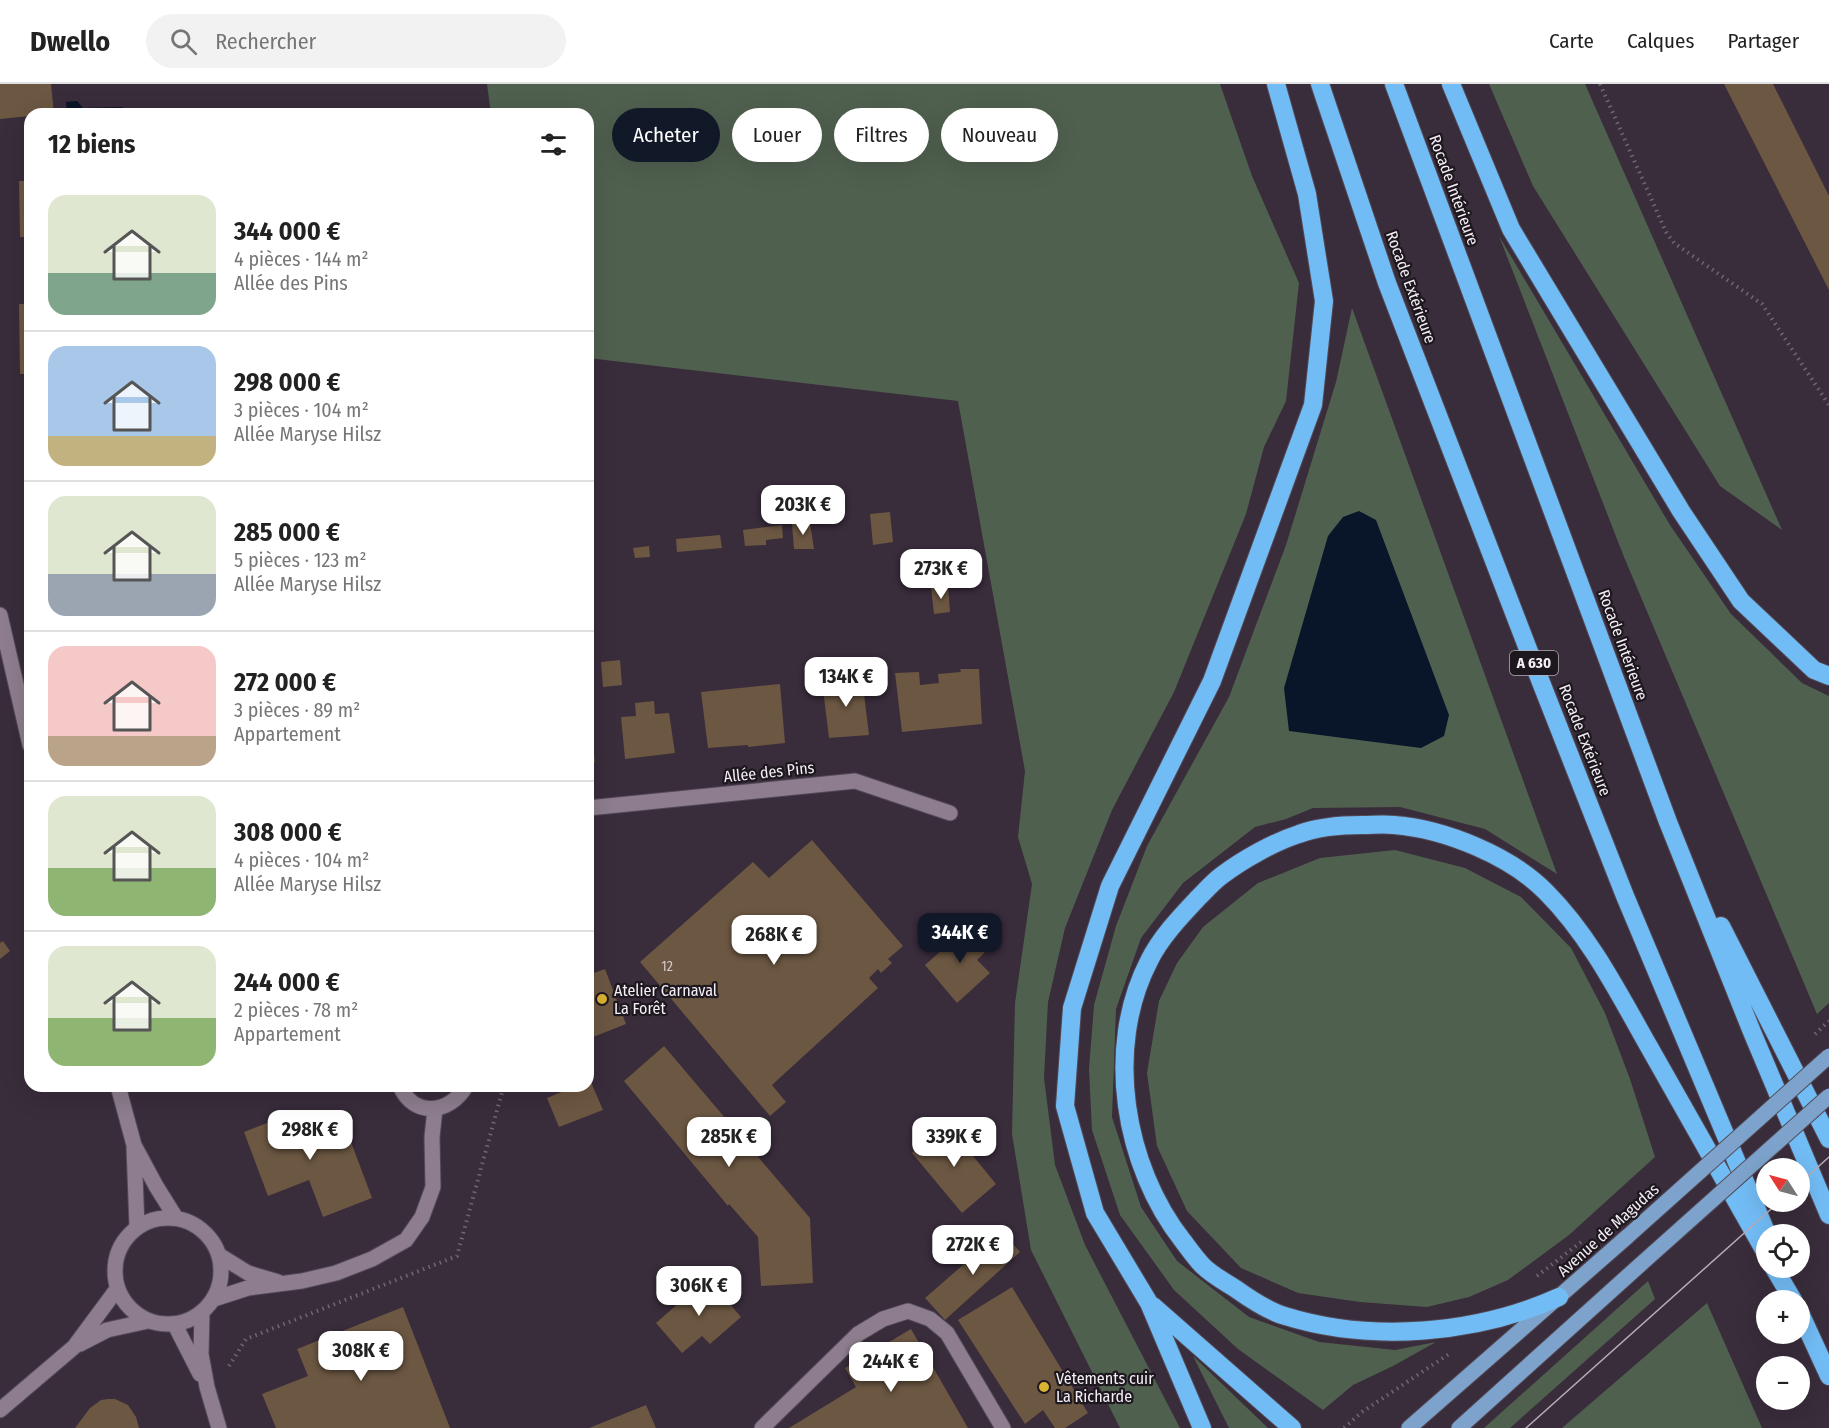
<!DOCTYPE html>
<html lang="fr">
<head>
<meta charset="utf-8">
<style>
  body { margin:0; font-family:"Fira Sans Condensed",sans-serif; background:#f2f2f2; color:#222; height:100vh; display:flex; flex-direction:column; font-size:22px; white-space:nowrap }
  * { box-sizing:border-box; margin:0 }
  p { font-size:20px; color:#767676 }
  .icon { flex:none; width:33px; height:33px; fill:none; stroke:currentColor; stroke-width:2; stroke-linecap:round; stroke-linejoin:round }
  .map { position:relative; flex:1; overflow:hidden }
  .side { position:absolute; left:24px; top:24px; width:570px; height:984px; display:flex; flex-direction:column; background:#fff; border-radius:18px; box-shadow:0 6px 24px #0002 }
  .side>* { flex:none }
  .guide { position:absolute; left:612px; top:24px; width:570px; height:54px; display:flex; gap:12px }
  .needle { width:39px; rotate:306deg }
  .controls { position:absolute; left:1756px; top:1074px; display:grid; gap:12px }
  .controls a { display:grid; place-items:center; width:54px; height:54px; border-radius:50%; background:#fff; box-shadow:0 6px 24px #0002; font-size:30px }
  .price { position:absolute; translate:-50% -51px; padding:0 14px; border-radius:12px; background:#fff; color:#222; font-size:20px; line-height:39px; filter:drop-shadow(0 2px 3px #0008) }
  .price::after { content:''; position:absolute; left:50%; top:36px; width:18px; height:14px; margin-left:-9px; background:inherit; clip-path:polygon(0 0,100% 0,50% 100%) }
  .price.current { background:#111827; color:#fff }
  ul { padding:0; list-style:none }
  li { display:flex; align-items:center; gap:18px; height:150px; padding:0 24px }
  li+li { border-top:2px solid #e0e0e0 }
  li span { display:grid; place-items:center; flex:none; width:168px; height:120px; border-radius:18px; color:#555 }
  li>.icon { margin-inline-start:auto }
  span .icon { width:72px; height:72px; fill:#fffc; stroke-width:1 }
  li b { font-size:26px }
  h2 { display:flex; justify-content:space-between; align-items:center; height:72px; padding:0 24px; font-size:26px }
  .chip { padding:0 21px; border-radius:27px; background:#fff; box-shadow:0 6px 24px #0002; font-size:21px; line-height:54px }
  .chip.current { background:#111827; color:#fff }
  header { display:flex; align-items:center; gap:36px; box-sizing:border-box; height:84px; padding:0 30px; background:#fff; border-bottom:2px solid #e0e0e0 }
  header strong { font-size:28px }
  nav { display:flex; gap:33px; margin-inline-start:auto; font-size:21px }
  .search { width:420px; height:54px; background:#f2f2f2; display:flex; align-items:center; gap:15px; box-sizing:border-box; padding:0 21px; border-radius:33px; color:#767676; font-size:22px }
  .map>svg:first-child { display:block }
  .green { fill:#50604f }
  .water { fill:#091528 }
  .building { fill:#6c5742 }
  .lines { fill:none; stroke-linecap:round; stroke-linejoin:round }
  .minor-casing { stroke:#534955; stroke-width:17 }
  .major-casing { stroke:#534955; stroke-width:17 }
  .highway-casing { stroke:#534955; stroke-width:20 }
  .path { stroke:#726674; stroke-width:4; stroke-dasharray:1.5 4.5; stroke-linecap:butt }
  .minor { stroke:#8d7d8e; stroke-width:15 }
  .major { stroke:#7da3cc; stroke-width:15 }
  .highway { stroke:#72bcf5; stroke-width:18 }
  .tram { stroke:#b6acb7; stroke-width:1.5 }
  .major-bridge-casing { stroke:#534955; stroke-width:17; stroke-linecap:butt }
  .path-bridge { stroke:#726674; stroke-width:4; stroke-dasharray:1.5 4.5; stroke-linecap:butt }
  .major-bridge { stroke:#7da3cc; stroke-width:15 }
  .poi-dot { fill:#dab333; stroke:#1d171e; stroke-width:2 }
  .labels { text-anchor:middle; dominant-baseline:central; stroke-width:4.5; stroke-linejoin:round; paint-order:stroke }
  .number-label { font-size:14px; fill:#d4c8ca }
  .shield { fill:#1d171e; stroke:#b5aeb6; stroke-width:1.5 }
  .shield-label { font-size:15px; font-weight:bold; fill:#f6eef7 }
  .street-label { font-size:16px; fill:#f6eef7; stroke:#1d171e }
  .poi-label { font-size:16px; fill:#f6eef7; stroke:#1d171e; text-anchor:start }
</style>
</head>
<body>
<header>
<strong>Dwello</strong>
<div class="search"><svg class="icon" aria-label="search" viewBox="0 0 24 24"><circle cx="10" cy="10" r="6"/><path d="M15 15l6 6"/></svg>Rechercher</div>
<nav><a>Carte</a><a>Calques</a><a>Partager</a></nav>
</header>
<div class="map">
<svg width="1829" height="1344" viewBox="0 0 1829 1344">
  <rect width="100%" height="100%" fill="#392c3b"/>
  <path class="green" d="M487,0h733l32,92 47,107 -13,118 -22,46 -18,67 -72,178 -62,118 -47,118 -17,74 -4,76 11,87 30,80 95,183h-60l-89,-178 -19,-116 3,-131 17,-119 -14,-47 7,-66 -67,-370 -370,-43v-244h-97z
    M1489,0h96l197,446 -62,-44 -187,-300z
    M1499,152l171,289 61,89 71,69 27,13v307l-12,11 -193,-457z
    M1352,224l205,566 -72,-45 -85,-22 -87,1 -27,11 -31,8 -72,56 -42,55 -25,71 -4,108 29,90 36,54 72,56 70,25 76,8 41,-8 -43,24 -40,19 -30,25 -85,-61 -64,-59 -54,-75 -28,-85 -3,-61 5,-64 22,-79 31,-80 82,-149 57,-152 50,-163z
    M1395,766l70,18 56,29 50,51 34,65 25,66 25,78 -86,78 -61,45 -39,17 -42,10 -67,-5 -62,-9 -57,-25 -54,-57 -30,-65 -10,-73 12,-72 18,-38 26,-36 55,-44 62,-25z
    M1648,1197l7,18 -145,129h-26z
    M1707,1219l55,125h-200z
    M1193,1272l75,72h-39z"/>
  <path class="water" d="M77,17l6,7 39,-1v7h-55l-1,-12z
    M1359,427l17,9 73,195 -5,21 -23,12 -132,-17 -5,-43 44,-152 15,-19z"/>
  <path class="building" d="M0,0h51l3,30h-24v2l-30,3z
    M1724,0h49l56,112v94z
    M19,97h11v56h-10z
    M19,220h11v70h-10z
    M890,428l3,30 -20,3 -3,-31z
    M810,439l4,26h-20l-2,-25z
    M782,441l1,13 -17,2v5l-21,1 -2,-16z
    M720,451l2,13 -45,4 -1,-13z
    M649,462l1,11 -15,1 -2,-10z
    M931,503h17l2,25 -16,2z
    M620,576l2,25 -19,2 -2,-25z
    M960,585h19l3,55 -80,8 -7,-59 24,-1 1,13 19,-2 -1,-9 23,-2z
    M862,594l7,57 -40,3 -7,-57z
    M780,600l5,59 -37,4v-2l-40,3 -7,-56z
    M654,617l1,13 14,-1 6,40 -50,6 -4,-42 15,-1 -1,-13z
    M588,630l7,48 -7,1z
    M812,756l91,106 -15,13 4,4 -11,10 -3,-4 -9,9 9,10 -106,97 14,17 -16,14 -130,-154 113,-100 16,16z
    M970,841l20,22 -13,13 13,13 -33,30 -32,-38z
    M3,857l7,10 -10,8v-16z
    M605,885l21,55 -38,15v-64z
    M664,962l146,172 3,65 -52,3 -3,-49 -29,-33 -1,2 -104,-125z
    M590,996l13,30 -44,17 -12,-29 29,-12h12v-5z
    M339,1026l33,88 -49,19 -14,-37 -41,16 -24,-64 41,-16 5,12z
    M946,1039l50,61 -34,29 -50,-60z
    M1002,1147l18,21 -75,68 -20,-22z
    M707,1194l34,39 -31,27 -8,-8 -20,17 -26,-30z
    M1012,1203l76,126 -23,15h-10l-12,-18 -18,14 -67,-104z
    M403,1223l47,121h-174l-14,-34 46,-18 -11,-27z
    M911,1245l57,99h-179l67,-41 -11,-19z
    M108,1315h7l13,6 8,12 3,11h-64l15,-20 11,-8z
    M646,1321l10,23h-67z"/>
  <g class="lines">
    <defs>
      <path id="minor" d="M0,531l30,130
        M588,724l267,-27 95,32
        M118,1002l16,59 22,41 20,32
        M400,1002c14,32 50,28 66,0
        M134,1064l3,79
        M115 1187a53 53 0 1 1 106 0a53 53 0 1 1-106 0Z
        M219,1171l29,18 30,9
        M214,1215l34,-11 54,-7 34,-8 36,-14 34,-19 16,-23 11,-30 -1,-50 3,-28
        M202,1229l-1,41 6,33 12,41
        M175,1241l25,49
        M80,1260l27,-14 41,-9
        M0,1326l74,-63 43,-58
        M762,1344l96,-94 25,-15 25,-8 22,8 17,14 56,95"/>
      <path id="major" d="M1409,1344l219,-192
        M1459,1344l182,-164"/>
      <path id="highway" d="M1320,0l67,199 146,379 92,234 142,338
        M1394,0l274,738 84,210 77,183
        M1451,0l60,145 170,282 60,90 73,69 15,6
        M1721,842l108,213
        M1774,1184l19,32
        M1559,1213c-82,37 -187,46 -274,19 -17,-5 -35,-17 -49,-27 -11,-7 -24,-14 -33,-23 -7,-7 -14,-17 -20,-25 -59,-75 -79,-193 -34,-280 11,-23 32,-45 49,-63 8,-8 15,-16 23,-22 21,-16 53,-34 78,-42 19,-7 43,-9 63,-9 11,0 22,-1 32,0 51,4 117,31 152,67 43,43 72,100 102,153 40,70 79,140 119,210
        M1153,1222l139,122
        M1800,1229l29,63
        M1202,1344l-53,-125 -54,-90 -30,-107 7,-98 38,-122 102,-205 101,-276 11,-104 -17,-107 -31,-110"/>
    </defs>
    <use href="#minor" class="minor-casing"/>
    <use href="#major" class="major-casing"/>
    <use href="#highway" class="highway-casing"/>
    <path class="path" d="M1600,0l66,148 8,11 88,61 67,101
      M1537,1192l44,-34
      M229,1282l17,-27 211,-83 45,-164 -2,-6
      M1344,1344l18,-16 87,-58"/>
    <use href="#minor" class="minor"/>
    <use href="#major" class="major"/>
    <use href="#highway" class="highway"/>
    <path class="tram" d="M1800,1099l29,-26
      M1526,1344l253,-226"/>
    <defs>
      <path id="major-bridge" d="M1628,1152l201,-180
        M1641,1180l188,-168"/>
    </defs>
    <use href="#major-bridge" class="major-bridge-casing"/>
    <path class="path-bridge" d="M1815,950l14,-13"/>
    <use href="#major-bridge" class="major-bridge"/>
  </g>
  <g class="poi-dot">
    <circle cx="602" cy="915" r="6"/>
    <circle cx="1044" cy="1303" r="6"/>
  </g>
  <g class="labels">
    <g class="number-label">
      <text x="667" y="882">12</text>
    </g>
    <rect class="shield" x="1510" y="567" width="48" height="24" rx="4.5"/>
    <g class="shield-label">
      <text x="1534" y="579">A 630</text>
    </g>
    <g class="street-label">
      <text transform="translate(1454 106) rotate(70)">Rocade Intérieure</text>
      <text transform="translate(1411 203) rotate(70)">Rocade Extérieure</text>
      <text transform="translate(1623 561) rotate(70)">Rocade Intérieure</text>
      <text transform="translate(1585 656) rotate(69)">Rocade Extérieure</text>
      <text transform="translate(769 688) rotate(-6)">Allée des Pins</text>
      <text transform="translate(1608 1146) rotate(-42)">Avenue de Magudas</text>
    </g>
    <g class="poi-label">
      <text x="614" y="906">Atelier Carnaval<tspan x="614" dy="18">La Forêt</tspan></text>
      <text x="1056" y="1294">Vêtements cuir<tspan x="1056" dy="18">La Richarde</tspan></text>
    </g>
  </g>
</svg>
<div class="controls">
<a><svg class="needle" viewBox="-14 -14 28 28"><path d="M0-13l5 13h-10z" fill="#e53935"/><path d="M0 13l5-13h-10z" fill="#767676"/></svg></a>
<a><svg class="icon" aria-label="locate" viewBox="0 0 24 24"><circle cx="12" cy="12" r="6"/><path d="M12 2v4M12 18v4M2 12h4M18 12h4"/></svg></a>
<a>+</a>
<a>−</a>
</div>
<b class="price" style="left:803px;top:452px">203K €</b>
<b class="price" style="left:941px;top:516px">273K €</b>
<b class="price" style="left:846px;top:624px">134K €</b>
<b class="price current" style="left:960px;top:880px">344K €</b>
<b class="price" style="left:774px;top:882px">268K €</b>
<b class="price" style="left:310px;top:1077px">298K €</b>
<b class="price" style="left:729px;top:1084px">285K €</b>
<b class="price" style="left:954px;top:1084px">339K €</b>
<b class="price" style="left:973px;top:1192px">272K €</b>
<b class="price" style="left:699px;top:1233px">306K €</b>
<b class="price" style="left:361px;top:1298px">308K €</b>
<b class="price" style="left:891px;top:1309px">244K €</b>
<div class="guide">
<a class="chip current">Acheter</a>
<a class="chip">Louer</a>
<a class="chip">Filtres</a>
<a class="chip">Nouveau</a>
</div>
<section class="side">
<h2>12 biens<svg class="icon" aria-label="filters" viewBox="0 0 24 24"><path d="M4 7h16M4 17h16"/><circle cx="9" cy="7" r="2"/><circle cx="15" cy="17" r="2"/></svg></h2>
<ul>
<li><span style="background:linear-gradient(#dfe7d0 65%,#7fa58c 0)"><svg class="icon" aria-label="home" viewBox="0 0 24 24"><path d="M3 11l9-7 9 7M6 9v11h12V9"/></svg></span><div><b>344 000 €</b><p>4 pièces · 144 m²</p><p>Allée des Pins</p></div></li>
<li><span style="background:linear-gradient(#a9c7e8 75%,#c2b280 0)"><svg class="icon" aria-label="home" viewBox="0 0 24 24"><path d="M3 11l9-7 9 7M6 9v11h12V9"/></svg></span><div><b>298 000 €</b><p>3 pièces · 104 m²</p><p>Allée Maryse Hilsz</p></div></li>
<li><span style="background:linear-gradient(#dfe7d0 65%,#9aa5b1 0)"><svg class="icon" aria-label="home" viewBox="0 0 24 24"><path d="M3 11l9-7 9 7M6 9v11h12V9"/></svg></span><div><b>285 000 €</b><p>5 pièces · 123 m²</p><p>Allée Maryse Hilsz</p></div></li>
<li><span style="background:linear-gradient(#f6c9c9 75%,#b9a48a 0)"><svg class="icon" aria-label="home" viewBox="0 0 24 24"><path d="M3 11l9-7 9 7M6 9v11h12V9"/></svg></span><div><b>272 000 €</b><p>3 pièces · 89 m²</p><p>Appartement</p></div></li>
<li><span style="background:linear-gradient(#dfe7d0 60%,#8fb573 0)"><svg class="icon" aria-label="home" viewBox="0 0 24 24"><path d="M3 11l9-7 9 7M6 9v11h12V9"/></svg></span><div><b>308 000 €</b><p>4 pièces · 104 m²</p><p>Allée Maryse Hilsz</p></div></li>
<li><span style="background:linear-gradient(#dfe7d0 60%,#8fb573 0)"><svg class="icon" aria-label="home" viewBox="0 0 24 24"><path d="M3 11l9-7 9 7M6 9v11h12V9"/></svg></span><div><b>244 000 €</b><p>2 pièces · 78 m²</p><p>Appartement</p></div></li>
</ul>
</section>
</div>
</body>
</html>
